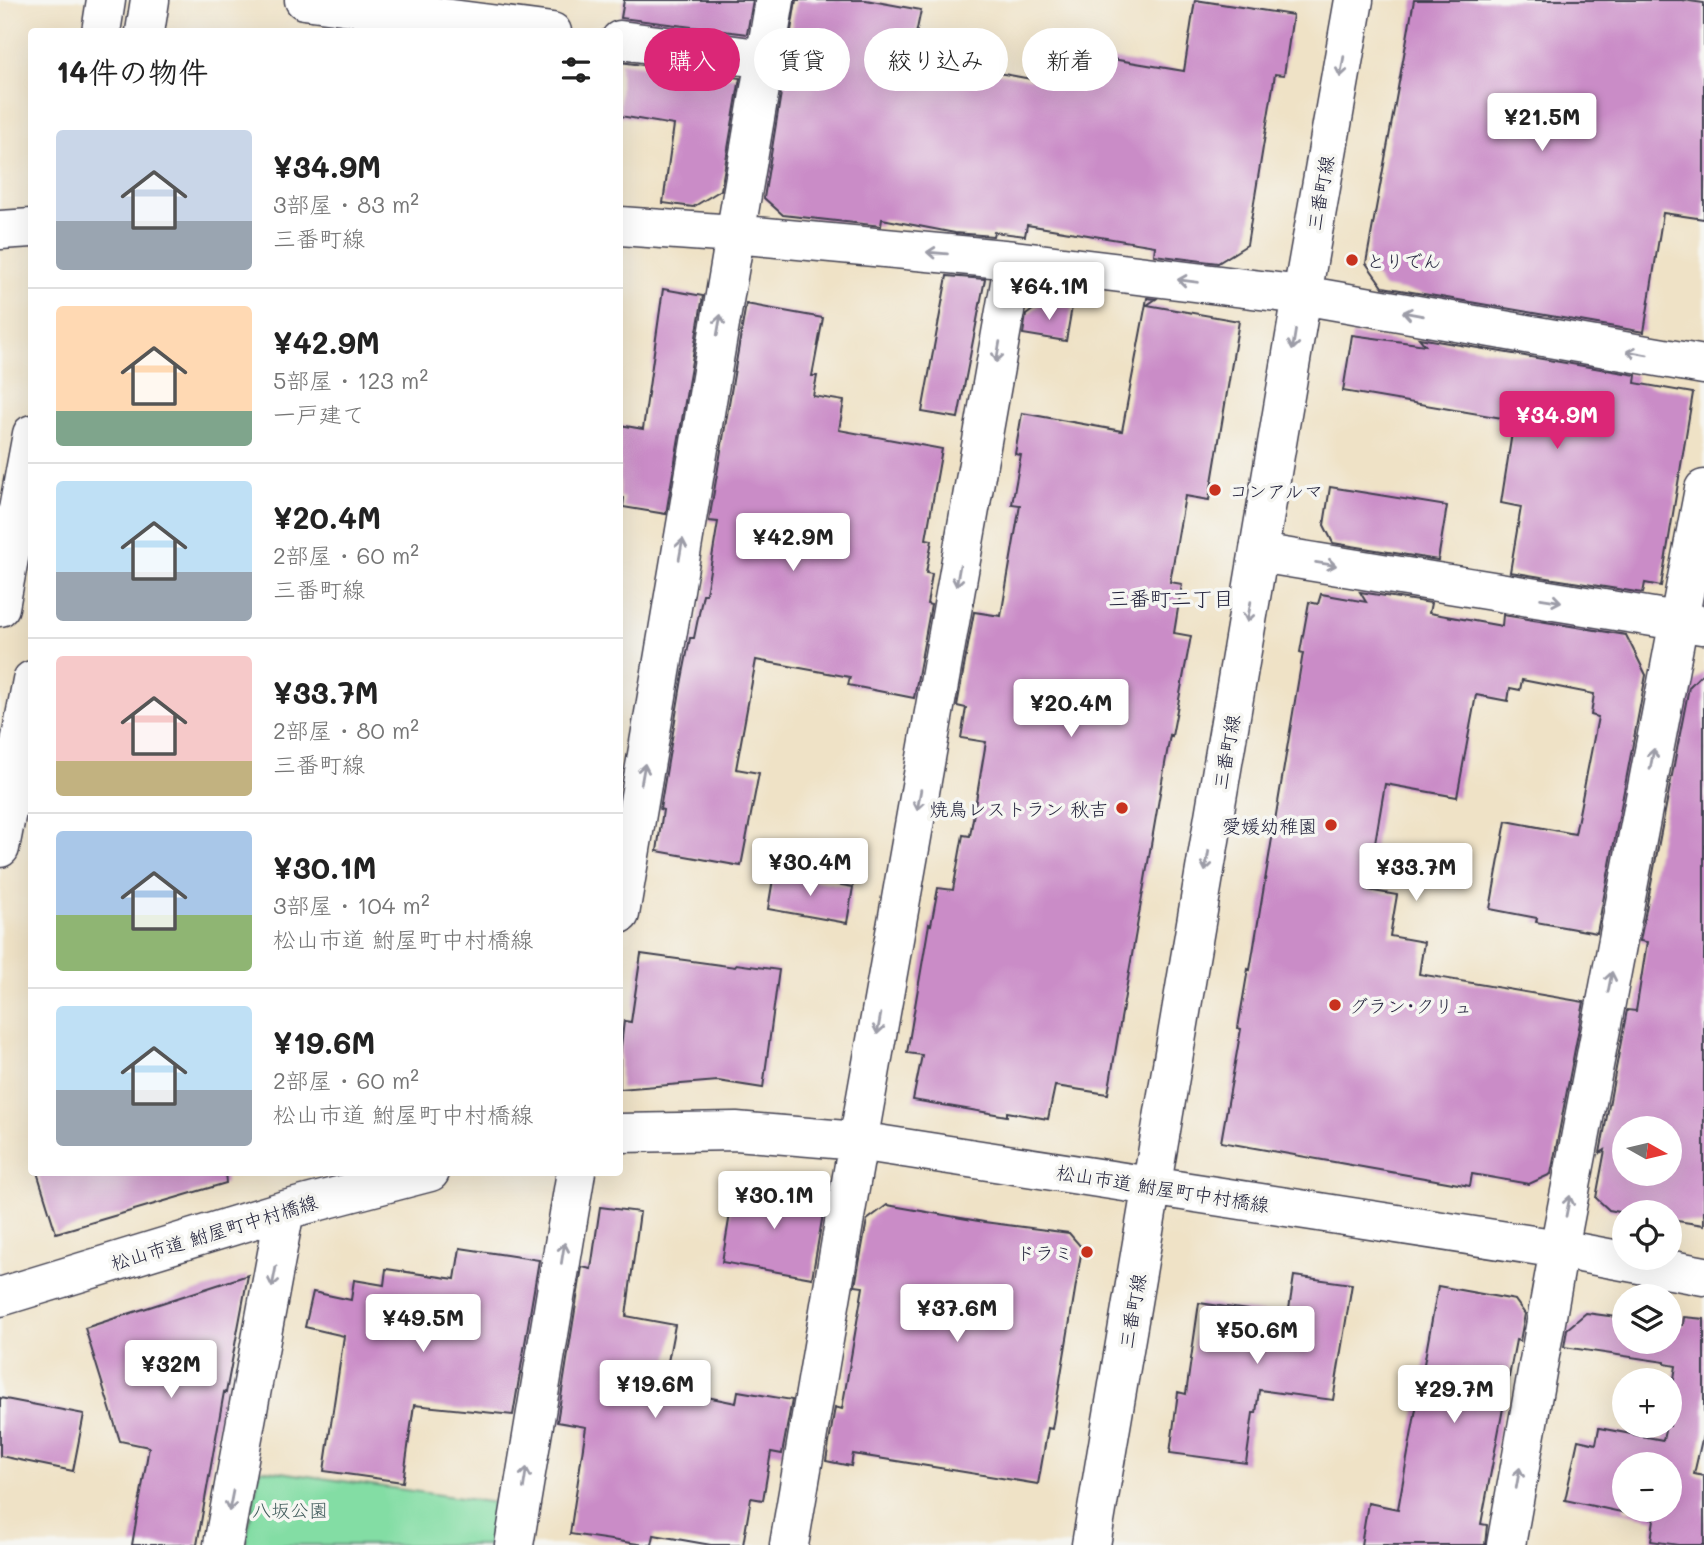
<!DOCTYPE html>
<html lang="ja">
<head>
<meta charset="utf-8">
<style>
  body { margin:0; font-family:Mali,"Klee One",sans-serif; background:#f2f2f2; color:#222; height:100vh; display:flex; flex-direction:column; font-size:26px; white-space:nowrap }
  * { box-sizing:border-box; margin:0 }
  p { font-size:23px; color:#767676 }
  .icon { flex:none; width:38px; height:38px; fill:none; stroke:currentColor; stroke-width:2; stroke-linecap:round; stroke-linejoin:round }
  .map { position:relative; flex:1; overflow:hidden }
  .sheet { position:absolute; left:28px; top:28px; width:595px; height:1148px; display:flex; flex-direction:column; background:#fff; border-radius:7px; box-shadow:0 7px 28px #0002 }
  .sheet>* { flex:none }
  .top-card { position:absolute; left:644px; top:28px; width:665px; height:63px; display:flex; gap:14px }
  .needle { width:46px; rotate:98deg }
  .tools { position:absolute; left:1612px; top:1116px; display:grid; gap:14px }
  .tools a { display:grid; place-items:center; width:70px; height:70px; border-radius:50%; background:#fff; box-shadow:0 7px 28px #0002; font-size:35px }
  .price { position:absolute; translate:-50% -60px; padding:0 16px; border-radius:7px; background:#fff; color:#222; font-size:23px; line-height:46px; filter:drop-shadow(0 2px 4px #0008) }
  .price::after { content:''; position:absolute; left:50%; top:42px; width:21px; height:16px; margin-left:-10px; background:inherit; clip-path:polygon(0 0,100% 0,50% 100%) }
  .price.active { background:#db2777; color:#fff }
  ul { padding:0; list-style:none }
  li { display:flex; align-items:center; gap:21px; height:175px; padding:0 28px }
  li+li { border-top:2px solid #e0e0e0 }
  li span { display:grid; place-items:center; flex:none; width:196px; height:140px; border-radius:7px; color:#555 }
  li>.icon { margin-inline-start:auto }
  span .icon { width:84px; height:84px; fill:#fffc; stroke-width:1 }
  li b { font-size:30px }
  h2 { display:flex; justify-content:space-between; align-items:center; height:84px; padding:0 28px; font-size:30px }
  .pill { padding:0 24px; border-radius:32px; background:#fff; box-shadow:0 7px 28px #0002; font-size:24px; line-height:63px }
  .pill.active { background:#db2777; color:#fff }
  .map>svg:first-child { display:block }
  .green { fill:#83dda4; stroke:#528070; stroke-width:2 }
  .building { fill:#ca8cc7; fill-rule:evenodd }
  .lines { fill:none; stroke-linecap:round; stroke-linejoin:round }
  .minor-casing { stroke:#413f50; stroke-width:41 }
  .minor { stroke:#fff; stroke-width:38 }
  .oneway { stroke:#9c9ca7 }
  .poi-dot { fill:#c8321e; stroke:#f6f6f2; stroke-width:2.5 }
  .labels { text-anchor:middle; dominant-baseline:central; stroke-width:7; stroke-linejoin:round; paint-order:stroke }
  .street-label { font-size:19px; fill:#22223b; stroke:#f6f6f2 }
  .poi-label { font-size:19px; fill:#22223b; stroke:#f6f6f2; text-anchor:start }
  .park-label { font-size:19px; fill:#3f5a5a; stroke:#f6f6f2 }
  .neighbourhood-label { font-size:21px; fill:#22223b; stroke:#f6f6f2 }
</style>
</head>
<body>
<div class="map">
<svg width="1704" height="1545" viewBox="0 0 1704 1545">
  <rect width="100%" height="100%" fill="#f6f6f2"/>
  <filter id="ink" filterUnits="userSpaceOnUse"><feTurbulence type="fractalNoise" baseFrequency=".0143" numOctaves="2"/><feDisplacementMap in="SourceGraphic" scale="14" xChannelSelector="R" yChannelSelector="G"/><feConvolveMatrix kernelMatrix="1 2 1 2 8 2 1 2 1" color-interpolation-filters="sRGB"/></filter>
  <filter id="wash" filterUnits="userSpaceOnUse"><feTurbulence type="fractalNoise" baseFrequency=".00686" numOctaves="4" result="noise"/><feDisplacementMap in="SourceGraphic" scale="28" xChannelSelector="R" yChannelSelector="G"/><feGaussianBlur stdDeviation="1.57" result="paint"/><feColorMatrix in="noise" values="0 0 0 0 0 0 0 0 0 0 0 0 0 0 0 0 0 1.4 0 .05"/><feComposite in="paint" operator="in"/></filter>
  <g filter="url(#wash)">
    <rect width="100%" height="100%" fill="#efe2c6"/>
    <path class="green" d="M260,1469l236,34 -7,42h-244z"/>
    <g id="blocks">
      <path class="building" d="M624,0h129l-6,34 -126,-16z
        M796,0h70l55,10 -6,29 4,1 -4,18 116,21v-4l34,5 5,-28 114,19 11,-71 98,15 -9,60 -9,-1 -28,171 -29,18 -64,-8 1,-9 -128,-21 -2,11 -31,-4 -1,4 -38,-3 -73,-14 -1,7 -98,-11 -19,-17z
        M1414,0h268l22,3v216l-41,-6 -19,119 -261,-45 -17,-24z
        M620,62l120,16 -19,112 -28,17 -30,-4 11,-78 -54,-9z
        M947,276l38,3 -27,139 -36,-6z
        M663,289l40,7 -37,218 -43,-7 1,-9 -4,-1v-72l23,4z
        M1147,298l9,1 -9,6 92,16 -30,179 -24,-4 -15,86 12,2 -8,49 17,3 -19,100 -2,-1 -62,359 -53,-8 -7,33 -41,-7v4l-94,-16 9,-45 -15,-2 22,-129 2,1 7,-37 15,2 10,-55 7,1 16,-94 -25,-4 5,-30 -9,-2 17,-94 27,4 19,-111 -8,-1 9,-49 -6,-1 7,-41 100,18z
        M1043,302l29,5 -6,34 -43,-7 3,-19z
        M746,304l77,14 -11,58h5l-4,20 31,5 -5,29 103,19 -16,90 6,1 -6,33 6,1 -5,30 4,1 -17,93 -66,-13 2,-8 -94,-17 -20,109 23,4 -18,93 -84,-15 6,-41 -3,-1 22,-130 8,-41h4l9,-44h3l12,-72 -9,-1z
        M1352,335l73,10 -6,-7 217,37 -1,8 58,10 -32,193 -16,-3 -2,10 -133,-21 11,-65 -20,-4 13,-83 -171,-29z
        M1330,487l117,19 -9,54 -105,-17 -9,-18z
        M1360,592l71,11 -2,10 73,13 1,-11 123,20 20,40 -49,258 -61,-11 1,-4 -47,-9 16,-88 69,13 23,-117 -7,-2 3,-21 -72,-14 -2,10 -10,-2 -2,13 -32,-6 -19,102 -72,-13 -18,106 30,5 -7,41 34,6 -5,32 165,28 -33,172 -22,10 -57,-10 -2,12 -249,-44 20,-113 -3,-1 10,-59 2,1 53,-317 -3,-1 9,-50 9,2 3,-10 45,8z
        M1704,672v553l-34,-5v-7h-45l-16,-3 -13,-12 9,-48 -5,3 27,-143 9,1 11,-69 -7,-1 49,-254zM1624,1129h46v45h-46z
        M774,873l79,14 -6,36 -79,-14z
        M641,954l94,13 1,-3 43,6 -16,118 -45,-7 -98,8v-34l4,-34 7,1z
        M37,1172h188l1,11 -170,50z
        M765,1184l41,7 17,23 -11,64 -90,-16 12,-72 29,5z
        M887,1205l97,17 85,11 13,15 -30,181 -4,-1 -10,56 -185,-30 -2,12 -25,-5 9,-54 7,2 21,-122 -8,-1 12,-66z
        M600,1207l40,5 -14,104 49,9 -12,63 73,15 2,-12 54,9 -10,54 -11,-2 -8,48 -12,-2 -8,47h-32l-57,-10 -2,10h-7l-75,-11 16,-107 -29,-5 25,-155 9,2z
        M460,1248l79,12 -26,155 -99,-10 -11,77 -79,-11 20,-135 -39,-9 8,-35 38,8 3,-20 30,5 2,-16 69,10z
        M248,1275l-22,118 -2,-1 -27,153h-65l17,-98 -29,-6 -35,-113z
        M1294,1276l58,8 -19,116 -74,-10 -3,23h-3l-7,50 -76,-10 8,-61 8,2 13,-91 89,13z
        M1438,1286l77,14 10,14 -5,27 -4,-1 -35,184 6,1 -2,20h-124l7,-42 30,6z
        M1586,1313l38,5v24h46v-17h13l1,-8 20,2v112l-10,43 10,2v69h-26l-27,-4 3,-22 -89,-19 13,-60 18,4 3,-16 64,12 3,-14h4v-22l6,-38 -11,-2v-2l-101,-15 3,-18zM1624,1465h46v45h-46z
        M0,1398l84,16 -11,57 -73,-15z"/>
    </g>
  </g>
  <g filter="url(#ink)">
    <use href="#blocks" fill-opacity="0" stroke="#413f50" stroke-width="2"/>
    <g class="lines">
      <defs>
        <path id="minor" d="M304,0l248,32
          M101,32l5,-32
          M145,32l5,-32
          M620,40l146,19
          M620,226l114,8 280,26 288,35 402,70
          M0,230l32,-2
          M1259,553l443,72
          M0,607l32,-173
          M0,848l32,-168
          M620,914l155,-914
          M620,1133l116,-2 122,10 701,108 145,27
          M0,1297l285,-87 145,-38
          M223,1545l62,-335
          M514,1545l62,-373
          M789,1545l62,-363 163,-922
          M1091,1545l211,-1250 52,-295
          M1506,1545l53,-296 145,-760"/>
      </defs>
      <use href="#minor" class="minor-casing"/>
      <use href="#minor" class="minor"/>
    </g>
    <defs><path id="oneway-shaft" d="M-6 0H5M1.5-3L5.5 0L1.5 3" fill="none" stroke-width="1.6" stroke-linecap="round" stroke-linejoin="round" transform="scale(1.75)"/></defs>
    <g class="oneway">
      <use href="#oneway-shaft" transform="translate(1342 67) rotate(100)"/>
      <use href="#oneway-shaft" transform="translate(937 253) rotate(-175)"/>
      <use href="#oneway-shaft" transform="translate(1188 281) rotate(-173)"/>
      <use href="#oneway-shaft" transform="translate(1413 314) rotate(-170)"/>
      <use href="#oneway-shaft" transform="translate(719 325) rotate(-80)"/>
      <use href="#oneway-shaft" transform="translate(1294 340) rotate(99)"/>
      <use href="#oneway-shaft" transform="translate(998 352) rotate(100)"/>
      <use href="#oneway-shaft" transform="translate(1637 353) rotate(-170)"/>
      <use href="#oneway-shaft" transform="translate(681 549) rotate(-80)"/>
      <use href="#oneway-shaft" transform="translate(1326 564) rotate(9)"/>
      <use href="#oneway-shaft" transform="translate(958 576) rotate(100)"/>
      <use href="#oneway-shaft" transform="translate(1551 600) rotate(9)"/>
      <use href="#oneway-shaft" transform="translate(1249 612) rotate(100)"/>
      <use href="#oneway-shaft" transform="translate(1652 759) rotate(-79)"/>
      <use href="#oneway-shaft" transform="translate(643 774) rotate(-80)"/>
      <use href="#oneway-shaft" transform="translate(919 800) rotate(100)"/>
      <use href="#oneway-shaft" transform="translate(1207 861) rotate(100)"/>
      <use href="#oneway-shaft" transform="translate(1610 982) rotate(-79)"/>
      <use href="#oneway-shaft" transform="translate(879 1024) rotate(100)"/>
      <use href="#oneway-shaft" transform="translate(1568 1206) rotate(-79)"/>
      <use href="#oneway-shaft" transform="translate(563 1253) rotate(-81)"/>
      <use href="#oneway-shaft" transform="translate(274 1277) rotate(101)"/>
      <use href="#oneway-shaft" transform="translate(525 1478) rotate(-81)"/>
      <use href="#oneway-shaft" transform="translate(1518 1478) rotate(-80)"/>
      <use href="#oneway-shaft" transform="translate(231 1501) rotate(101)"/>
    </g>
  </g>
  <g class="poi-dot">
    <circle cx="1352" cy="260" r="7"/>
    <circle cx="1215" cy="490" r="7"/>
    <circle cx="1122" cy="808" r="7"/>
    <circle cx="1331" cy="825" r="7"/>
    <circle cx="1335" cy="1005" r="7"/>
    <circle cx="1087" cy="1252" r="7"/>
  </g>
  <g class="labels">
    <g class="street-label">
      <text transform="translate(1320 193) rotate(-80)">三番町線</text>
      <text transform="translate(1226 752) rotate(-80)">三番町線</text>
      <text transform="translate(1163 1188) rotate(9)">松山市道 鮒屋町中村橋線</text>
      <text transform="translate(214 1232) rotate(-17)">松山市道 鮒屋町中村橋線</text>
      <text transform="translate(1132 1311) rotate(-80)">三番町線</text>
    </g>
    <g class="poi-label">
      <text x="1366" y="260">とりでん</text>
      <text x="1229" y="490">コンアルマ</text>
      <text x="1108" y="808" text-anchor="end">焼鳥レストラン 秋吉</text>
      <text x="1317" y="825" text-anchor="end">愛媛幼稚園</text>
      <text x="1349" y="1005">グラン･クリュ</text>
      <text x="1073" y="1252" text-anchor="end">ドラミ</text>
    </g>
    <g class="park-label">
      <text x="290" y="1509">八坂公園</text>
    </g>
    <g class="neighbourhood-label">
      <text x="1171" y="597">三番町二丁目</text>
    </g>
  </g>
</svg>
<div class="tools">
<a><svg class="needle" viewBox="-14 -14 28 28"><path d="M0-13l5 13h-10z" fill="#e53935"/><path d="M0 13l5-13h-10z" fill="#767676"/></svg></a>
<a><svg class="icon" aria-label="locate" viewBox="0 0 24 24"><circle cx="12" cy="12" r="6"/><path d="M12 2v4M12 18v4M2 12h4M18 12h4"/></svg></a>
<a><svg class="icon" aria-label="layers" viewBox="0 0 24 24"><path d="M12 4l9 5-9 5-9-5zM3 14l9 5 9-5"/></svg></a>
<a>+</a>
<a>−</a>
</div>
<b class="price" style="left:1542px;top:153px">¥21.5M</b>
<b class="price" style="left:1049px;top:322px">¥64.1M</b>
<b class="price active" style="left:1557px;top:451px">¥34.9M</b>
<b class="price" style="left:793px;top:573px">¥42.9M</b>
<b class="price" style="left:1071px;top:739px">¥20.4M</b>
<b class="price" style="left:810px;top:898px">¥30.4M</b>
<b class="price" style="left:1416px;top:903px">¥33.7M</b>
<b class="price" style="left:774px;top:1231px">¥30.1M</b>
<b class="price" style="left:957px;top:1344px">¥37.6M</b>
<b class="price" style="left:423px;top:1354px">¥49.5M</b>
<b class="price" style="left:1257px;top:1366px">¥50.6M</b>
<b class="price" style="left:171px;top:1400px">¥32M</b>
<b class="price" style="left:655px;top:1420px">¥19.6M</b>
<b class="price" style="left:1454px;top:1425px">¥29.7M</b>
<div class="top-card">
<a class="pill active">購入</a>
<a class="pill">賃貸</a>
<a class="pill">絞り込み</a>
<a class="pill">新着</a>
</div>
<section class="sheet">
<h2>14件の物件<svg class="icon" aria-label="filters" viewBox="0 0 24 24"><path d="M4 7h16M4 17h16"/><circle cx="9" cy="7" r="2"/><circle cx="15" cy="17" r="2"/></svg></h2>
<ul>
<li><span style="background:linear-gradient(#c9d6e8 65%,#9aa5b1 0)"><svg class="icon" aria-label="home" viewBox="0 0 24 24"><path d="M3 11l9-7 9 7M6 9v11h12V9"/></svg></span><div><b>¥34.9M</b><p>3部屋 · 83 m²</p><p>三番町線</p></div></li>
<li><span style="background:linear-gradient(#ffd9b3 75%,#7fa58c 0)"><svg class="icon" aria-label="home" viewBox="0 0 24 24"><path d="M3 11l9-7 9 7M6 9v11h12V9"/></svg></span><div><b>¥42.9M</b><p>5部屋 · 123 m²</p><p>一戸建て</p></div></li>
<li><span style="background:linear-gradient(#bfe0f5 65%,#9aa5b1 0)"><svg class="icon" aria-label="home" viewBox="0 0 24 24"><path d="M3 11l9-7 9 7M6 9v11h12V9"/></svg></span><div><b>¥20.4M</b><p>2部屋 · 60 m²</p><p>三番町線</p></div></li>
<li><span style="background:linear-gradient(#f6c9c9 75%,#c2b280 0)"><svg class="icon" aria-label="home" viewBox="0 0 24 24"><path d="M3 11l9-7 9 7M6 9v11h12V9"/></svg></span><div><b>¥33.7M</b><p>2部屋 · 80 m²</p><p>三番町線</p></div></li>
<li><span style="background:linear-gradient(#a9c7e8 60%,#8fb573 0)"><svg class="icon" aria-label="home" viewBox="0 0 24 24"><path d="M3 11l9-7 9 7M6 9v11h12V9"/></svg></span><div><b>¥30.1M</b><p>3部屋 · 104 m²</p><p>松山市道 鮒屋町中村橋線</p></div></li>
<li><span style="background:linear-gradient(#bfe0f5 60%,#9aa5b1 0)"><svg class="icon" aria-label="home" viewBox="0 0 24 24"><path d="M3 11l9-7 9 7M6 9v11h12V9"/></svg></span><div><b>¥19.6M</b><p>2部屋 · 60 m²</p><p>松山市道 鮒屋町中村橋線</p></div></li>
</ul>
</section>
</div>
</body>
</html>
